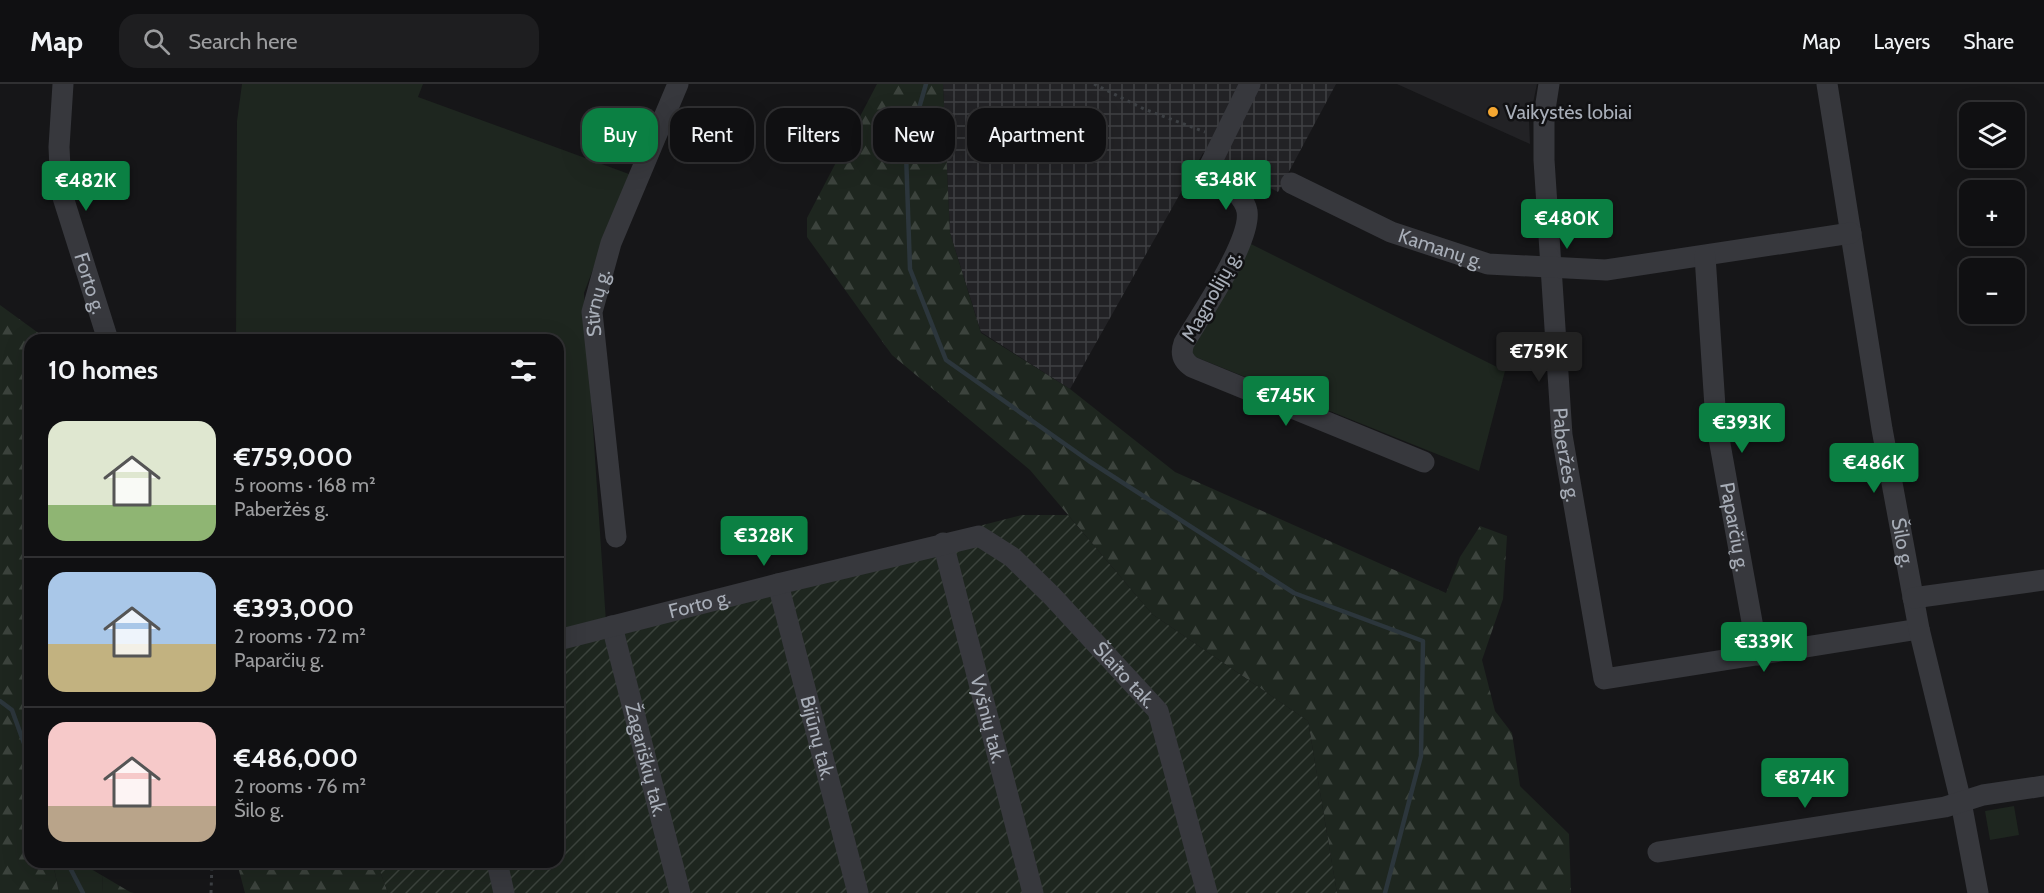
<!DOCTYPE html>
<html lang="en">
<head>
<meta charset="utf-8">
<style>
  body { margin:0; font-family:Cabin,sans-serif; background:#1e1e20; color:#f1f3f6; height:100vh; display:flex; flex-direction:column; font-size:22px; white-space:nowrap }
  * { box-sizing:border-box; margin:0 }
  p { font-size:20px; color:#9c9d9f }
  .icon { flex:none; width:33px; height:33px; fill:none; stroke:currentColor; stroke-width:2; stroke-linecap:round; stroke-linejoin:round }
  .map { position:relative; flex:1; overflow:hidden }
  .panel { position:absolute; left:24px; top:250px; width:540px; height:534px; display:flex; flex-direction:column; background:#101012; border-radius:18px; box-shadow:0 6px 24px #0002,0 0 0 2px #303032 }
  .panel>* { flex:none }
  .guide { position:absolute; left:582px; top:24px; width:570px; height:54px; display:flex; gap:12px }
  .fabs { position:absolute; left:1959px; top:18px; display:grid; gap:12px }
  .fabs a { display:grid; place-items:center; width:66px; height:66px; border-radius:12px; background:#101012; box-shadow:0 6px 24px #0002,0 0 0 2px #303032; font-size:30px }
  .price { position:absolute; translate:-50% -51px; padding:0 14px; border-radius:6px; background:#0b8043; color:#fff; font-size:20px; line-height:39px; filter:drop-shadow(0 2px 3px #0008) }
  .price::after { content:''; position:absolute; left:50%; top:36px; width:18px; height:14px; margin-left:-9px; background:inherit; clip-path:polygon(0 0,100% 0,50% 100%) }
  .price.on { background:#222; color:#fff }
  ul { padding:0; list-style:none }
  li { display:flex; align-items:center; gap:18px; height:150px; padding:0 24px }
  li+li { border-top:2px solid #303032 }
  li span { display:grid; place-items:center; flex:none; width:168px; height:120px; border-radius:18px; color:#555 }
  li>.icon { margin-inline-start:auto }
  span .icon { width:72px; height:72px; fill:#fffc; stroke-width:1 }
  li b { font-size:26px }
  h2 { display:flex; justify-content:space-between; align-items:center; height:72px; padding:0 24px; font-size:26px }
  .pill { padding:0 21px; border-radius:18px; background:#101012; box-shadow:0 6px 24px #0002,0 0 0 2px #303032; font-size:21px; line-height:54px }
  .pill.on { background:#0b8043; color:#fff }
  header { display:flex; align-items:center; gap:36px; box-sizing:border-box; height:84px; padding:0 30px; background:#101012; border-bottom:2px solid #303032 }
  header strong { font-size:28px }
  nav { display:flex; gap:33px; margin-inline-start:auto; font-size:21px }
  .search { width:420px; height:54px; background:#1e1e20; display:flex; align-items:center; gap:15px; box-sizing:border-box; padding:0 21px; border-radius:18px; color:#9c9d9f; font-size:22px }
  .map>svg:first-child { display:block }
  .built { fill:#222225 }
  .industrial { fill:url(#industrial-grid) }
  .green { fill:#1e261f }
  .forest { fill:url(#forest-firs) }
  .garden { fill:url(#garden-furrows) }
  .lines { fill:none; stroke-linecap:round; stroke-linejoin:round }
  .stream { stroke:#2c363c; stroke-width:4.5 }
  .path { stroke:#3d4044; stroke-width:3; stroke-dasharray:3 4.5; stroke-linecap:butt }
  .minor { stroke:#37383d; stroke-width:21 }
  .poi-dot { fill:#f5a731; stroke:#111113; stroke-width:2 }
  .labels { text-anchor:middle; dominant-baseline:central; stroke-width:5; stroke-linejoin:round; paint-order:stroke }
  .poi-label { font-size:20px; fill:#a8aeb8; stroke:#111113; text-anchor:start }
  .street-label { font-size:20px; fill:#a8aeb8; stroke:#111113 }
</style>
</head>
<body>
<header>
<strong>Map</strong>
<div class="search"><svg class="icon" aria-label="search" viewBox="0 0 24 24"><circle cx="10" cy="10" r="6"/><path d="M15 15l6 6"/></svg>Search here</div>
<nav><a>Map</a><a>Layers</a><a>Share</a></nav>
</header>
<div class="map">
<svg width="2044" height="809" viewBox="0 0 2044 809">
  <defs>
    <pattern id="industrial-grid" width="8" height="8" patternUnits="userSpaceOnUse" patternTransform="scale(1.5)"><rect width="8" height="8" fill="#222225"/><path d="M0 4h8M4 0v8" fill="none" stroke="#3f4043"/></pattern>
    <pattern id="forest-firs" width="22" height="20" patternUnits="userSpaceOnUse" patternTransform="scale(1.5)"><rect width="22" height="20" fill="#1e261f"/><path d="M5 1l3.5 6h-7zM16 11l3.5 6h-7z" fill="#3c433d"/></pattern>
    <pattern id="garden-furrows" width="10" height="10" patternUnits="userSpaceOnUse" patternTransform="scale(1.5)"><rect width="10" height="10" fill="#1e261f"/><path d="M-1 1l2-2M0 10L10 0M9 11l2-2" fill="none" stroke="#3c433d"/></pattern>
  </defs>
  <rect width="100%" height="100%" fill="#161618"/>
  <path class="built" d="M1397,0h140l-8,38 1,22z"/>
  <path class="industrial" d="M943,0h393l-58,108 -75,-39 -133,236 -89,-57 -31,-99z"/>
  <path class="green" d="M242,0h181l-5,13 211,77 -45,119 22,329 -48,12v-294h-322l1,-219z
    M1247,158l258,129 -26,100 -291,-117z
    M2014,722l5,29 -29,5 -5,-29z
    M53,779h28l22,13 -1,17h-43z"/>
  <path class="forest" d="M877,0h66l7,149 31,100 89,56 105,83 271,121 14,-36 20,-31 27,10 -4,63 -21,61 13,51 17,22 8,53 49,48 2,59h-234l-29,-172 -156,-107 -122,-144 -138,-115 -85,-118v-19z
    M0,221l48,35h-18v522l23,1 6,30h-59z
    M237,779h140l11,30h-143z
    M103,792l27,16 4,1h-32z"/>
  <path class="garden" d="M1022,431h46l84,99 156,107 29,172h-949l-11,-30 181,-1v-228z"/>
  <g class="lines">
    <path class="stream" d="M926,0l-20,69 4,116 36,91 143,101 205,132 129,48 -2,115 -36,137
      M0,617l12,9 18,50
      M67,778l16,31"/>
    <path class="path" d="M1094,0l50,25 61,23
      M211,809l1,-31"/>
    <g class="minor">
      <path id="s1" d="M63,0l-4,63 2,44 47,149"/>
      <path d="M1250,0l-41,83c11,11 35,27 38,44 5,29 -47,105 -63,132 -4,11 -1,18 8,24l232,95"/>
      <path id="s2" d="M1549,0l-5,32v44l18,275 42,244 315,-50"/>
      <path id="s3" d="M1827,0l55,345 37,200 42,173 17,91"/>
      <path id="s4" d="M1291,99l100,49 97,32 118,6 245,-37"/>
      <path id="s5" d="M1705,172l11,166 42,233"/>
      <path id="s6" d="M616,453l-24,-225 19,-69 67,-159"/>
      <path id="s7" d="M943,459l90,350"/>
      <path id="s8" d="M778,500l80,309"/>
      <path d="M1913,514l131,-18"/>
      <path id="s9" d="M612,542l68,267"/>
      <path id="s10" d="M558,556l220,-56 201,-48 33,21 40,39 106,115 49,182"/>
      <path d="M1658,768l287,-45 38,-12 61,-9"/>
      <path d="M497,778l7,31"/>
    </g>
  </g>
  <circle class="poi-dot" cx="1493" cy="28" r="6"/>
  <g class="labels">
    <g class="poi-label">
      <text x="1505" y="28">Vaikystės lobiai</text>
    </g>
    <g class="street-label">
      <text stroke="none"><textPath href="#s4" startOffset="164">Kamanų g.</textPath></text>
      <text stroke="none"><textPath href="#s1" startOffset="204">Forto g.</textPath></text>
      <text transform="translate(1211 212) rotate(-61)">Magnolijų g.</text>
      <text stroke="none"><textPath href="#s6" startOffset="236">Stirnų g.</textPath></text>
      <text stroke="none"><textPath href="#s2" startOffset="372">Paberžės g.</textPath></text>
      <text stroke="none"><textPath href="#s5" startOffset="273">Paparčių g.</textPath></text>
      <text stroke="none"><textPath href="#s3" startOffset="465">Šilo g.</textPath></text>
      <text stroke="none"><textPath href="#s10" startOffset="146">Forto g.</textPath></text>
      <text stroke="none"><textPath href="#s10" startOffset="636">Šlaito tak.</textPath></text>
      <text stroke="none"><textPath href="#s7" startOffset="182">Vyšnių tak.</textPath></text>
      <text stroke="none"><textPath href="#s8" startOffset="159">Bijūnų tak.</textPath></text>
      <text stroke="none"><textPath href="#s9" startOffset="138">Žagariškių tak.</textPath></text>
    </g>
  </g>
</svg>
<div class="fabs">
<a><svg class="icon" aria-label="layers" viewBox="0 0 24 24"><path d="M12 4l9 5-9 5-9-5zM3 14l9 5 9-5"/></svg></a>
<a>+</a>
<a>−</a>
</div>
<b class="price" style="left:1226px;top:127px">€348K</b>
<b class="price" style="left:86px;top:128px">€482K</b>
<b class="price" style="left:1567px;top:166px">€480K</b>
<b class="price on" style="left:1539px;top:299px">€759K</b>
<b class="price" style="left:1286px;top:343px">€745K</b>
<b class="price" style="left:1742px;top:370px">€393K</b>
<b class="price" style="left:1874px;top:410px">€486K</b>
<b class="price" style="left:764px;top:483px">€328K</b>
<b class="price" style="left:1764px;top:589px">€339K</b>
<b class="price" style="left:1805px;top:725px">€874K</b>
<div class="guide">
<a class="pill on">Buy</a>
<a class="pill">Rent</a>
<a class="pill">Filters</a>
<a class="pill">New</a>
<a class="pill">Apartment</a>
</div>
<section class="panel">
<h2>10 homes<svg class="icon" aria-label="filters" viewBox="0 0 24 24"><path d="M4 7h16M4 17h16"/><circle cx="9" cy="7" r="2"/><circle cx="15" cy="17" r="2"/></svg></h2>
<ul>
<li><span style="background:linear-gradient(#dfe7d0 70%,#8fb573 0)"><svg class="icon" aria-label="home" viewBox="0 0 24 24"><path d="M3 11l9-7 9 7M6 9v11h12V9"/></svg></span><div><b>€759,000</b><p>5 rooms · 168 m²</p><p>Paberžės g.</p></div></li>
<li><span style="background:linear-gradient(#a9c7e8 60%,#c2b280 0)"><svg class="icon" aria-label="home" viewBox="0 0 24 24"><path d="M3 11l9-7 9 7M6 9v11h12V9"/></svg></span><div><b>€393,000</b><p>2 rooms · 72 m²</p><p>Paparčių g.</p></div></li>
<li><span style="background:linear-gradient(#f6c9c9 70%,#b9a48a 0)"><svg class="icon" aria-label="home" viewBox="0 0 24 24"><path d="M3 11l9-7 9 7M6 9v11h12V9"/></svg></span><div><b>€486,000</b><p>2 rooms · 76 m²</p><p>Šilo g.</p></div></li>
</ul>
</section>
</div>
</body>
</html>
